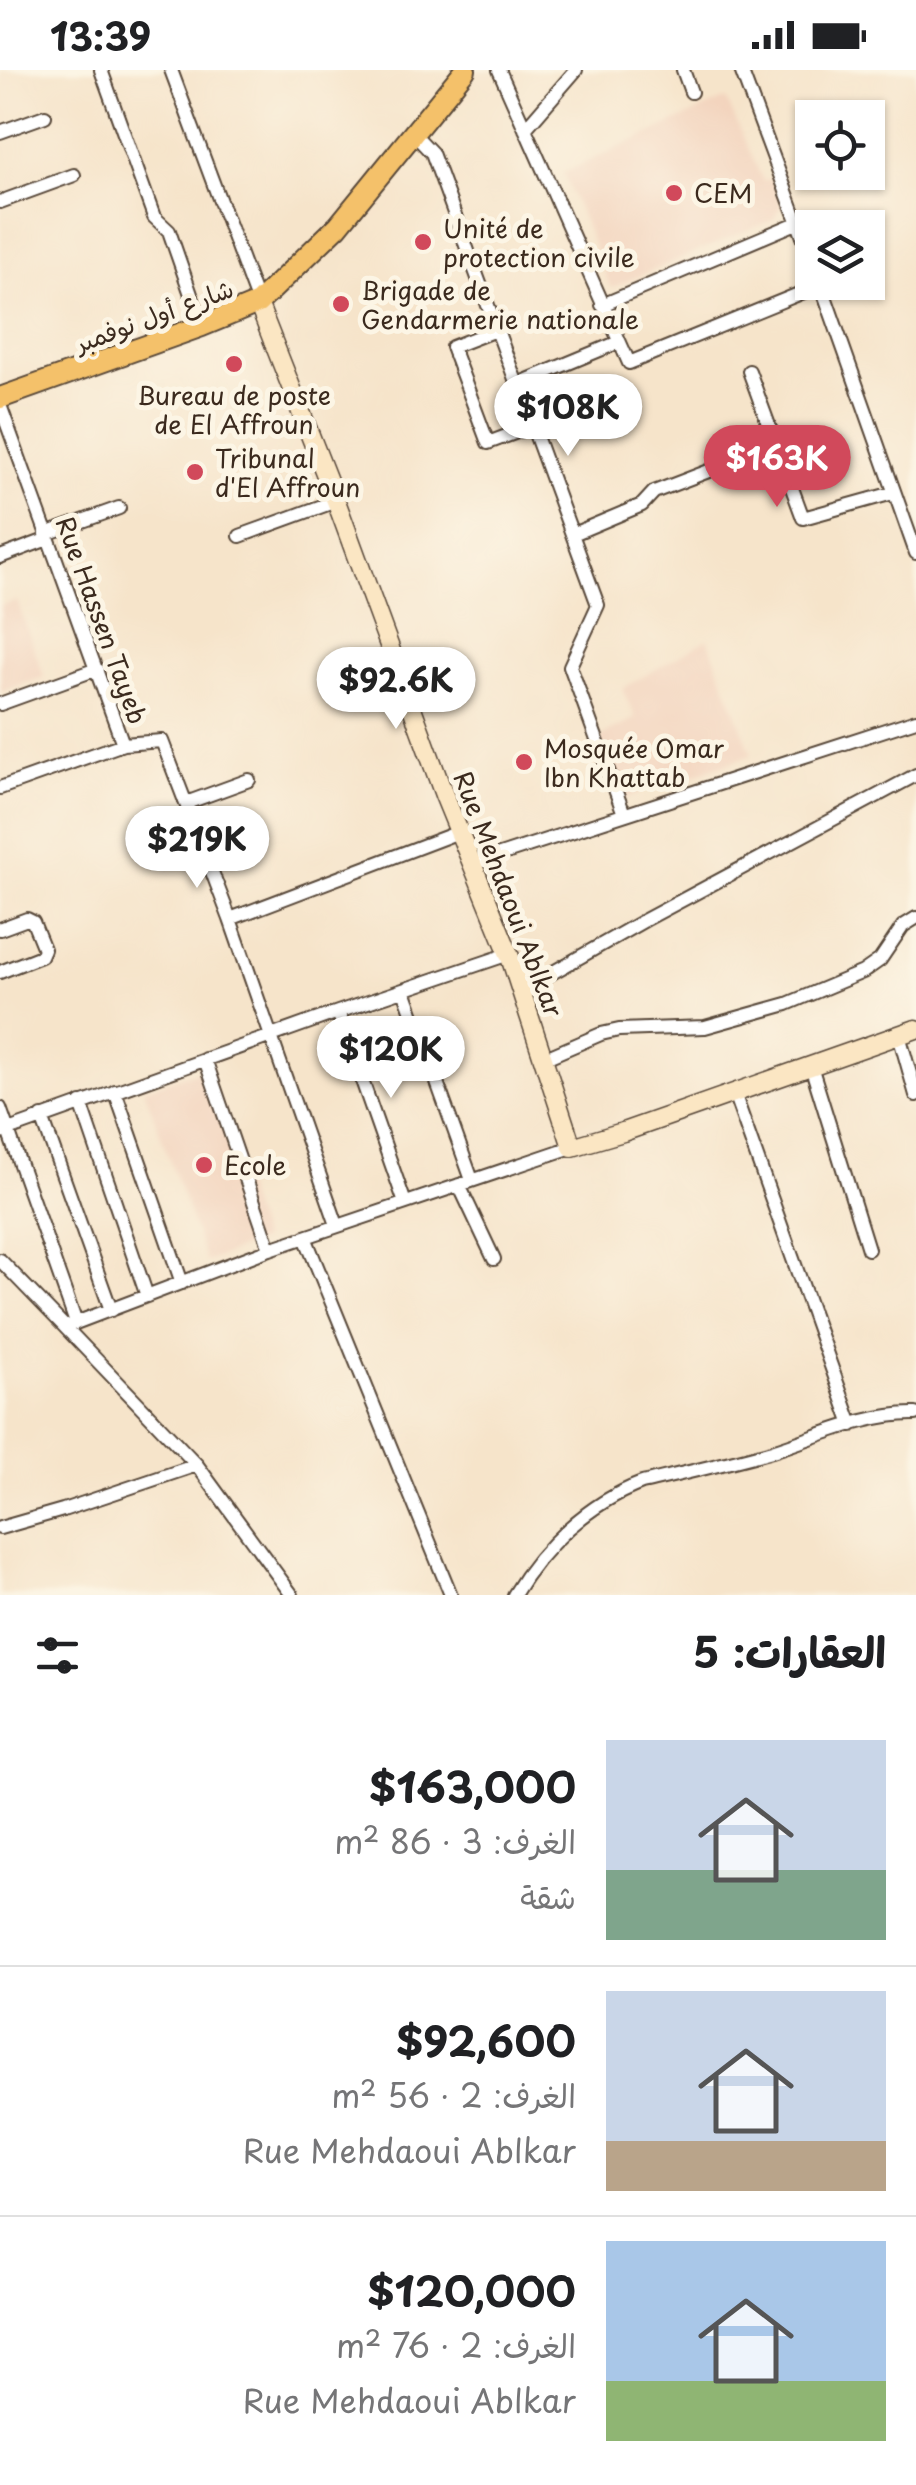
<!DOCTYPE html>
<html lang="ar">
<head>
<meta charset="utf-8">
<style>
  body { margin:0; font-family:"Playpen Sans","Playpen Sans Arabic",sans-serif; background:#f6f6f6; color:#202124; direction:rtl; height:100vh; display:flex; flex-direction:column; font-size:38px; white-space:nowrap }
  * { box-sizing:border-box; margin:0 }
  p { font-size:32px; color:#757577 }
  .icon { flex:none; width:55px; height:55px; fill:none; stroke:currentColor; stroke-width:2; stroke-linecap:round; stroke-linejoin:round }
  .map { position:relative; height:1525px; overflow:hidden; direction:ltr }
  .details { display:flex; flex-direction:column; background:#fff; flex:1 }
  .details>* { flex:none }
  .tools { position:absolute; left:795px; top:30px; display:grid; gap:20px }
  .tools a { display:grid; place-items:center; width:90px; height:90px; border-radius:0px; background:#fff; box-shadow:0 2px 8px #0004; font-size:50px }
  .price { position:absolute; translate:-50% -85px; padding:0 22px; border-radius:35px; background:#fff; color:#222; font-size:32px; line-height:65px; filter:drop-shadow(0 2px 5px #0008) }
  .price::after { content:''; position:absolute; left:50%; top:60px; width:30px; height:22px; margin-left:-15px; background:inherit; clip-path:polygon(0 0,100% 0,50% 100%) }
  .price.on { background:#d1495b; color:#fff }
  ul { padding:0; list-style:none }
  li { display:flex; align-items:center; gap:30px; height:250px; padding:0 30px }
  li+li { border-top:2px solid #e0e0e0 }
  li span { display:grid; place-items:center; flex:none; width:280px; height:200px; border-radius:0px; color:#555 }
  li>.icon { margin-inline-start:auto }
  span .icon { width:120px; height:120px; fill:#fffc; stroke-width:1 }
  li b { font-size:42px }
  h2 { display:flex; justify-content:space-between; align-items:center; height:120px; padding:0 30px; font-size:42px }
  .status { display:flex; justify-content:space-between; align-items:center; height:70px; padding:0 50px; background:#fff; direction:ltr }
  .status svg { height:28px; fill:currentColor }
  .map>svg:first-child { display:block }
  .built { fill:#f3d4be }
  .lines { fill:none; stroke-linecap:round; stroke-linejoin:round }
  .street-casing { stroke:#574638; stroke-width:16 }
  .secondary-casing { stroke:#574638; stroke-width:21 }
  .primary-casing { stroke:#574638; stroke-width:24 }
  .street { stroke:#fff; stroke-width:12 }
  .secondary { stroke:#fbe6c3; stroke-width:18 }
  .primary { stroke:#f4c16a; stroke-width:20 }
  .poi-dot { fill:#d1495b; stroke:#fcf5e5; stroke-width:4 }
  .labels { text-anchor:middle; dominant-baseline:central; stroke-width:10; stroke-linejoin:round; paint-order:stroke }
  .poi-label { font-size:25px; fill:#3b2a1e; stroke:#fcf5e5; text-anchor:start }
  .street-label { font-size:25px; fill:#3b2a1e; stroke:#fcf5e5 }
</style>
</head>
<body>
<div class="status"><b>13:39</b><svg viewBox="0 0 49 12"><path d="M0 12V9h3v3zM5 12V6h3v6zM10 12V3h3v9zM15 12V0h3v12zM26 1h20v11H26zM47 4h2v5h-2z"/></svg></div>
<div class="map">
<svg width="916" height="1525" viewBox="0 0 916 1525">
  <rect width="100%" height="100%" fill="#fcf5e5"/>
  <filter id="ink" filterUnits="userSpaceOnUse"><feTurbulence type="fractalNoise" baseFrequency=".01" numOctaves="2"/><feDisplacementMap in="SourceGraphic" scale="20" xChannelSelector="R" yChannelSelector="G"/><feConvolveMatrix kernelMatrix="1 2 1 2 8 2 1 2 1" color-interpolation-filters="sRGB"/></filter>
  <filter id="wash" filterUnits="userSpaceOnUse"><feTurbulence type="fractalNoise" baseFrequency=".0048" numOctaves="4" result="noise"/><feDisplacementMap in="SourceGraphic" scale="40" xChannelSelector="R" yChannelSelector="G"/><feGaussianBlur stdDeviation="2.25" result="paint"/><feColorMatrix in="noise" values="0 0 0 0 0 0 0 0 0 0 0 0 0 0 0 0 0 1.4 0 .05"/><feComposite in="paint" operator="in"/></filter>
  <g filter="url(#wash)">
    <rect width="100%" height="100%" fill="#f6e4ca"/>
    <path class="built" d="M726,29l37,82 9,-2 9,26 -7,14 -163,69 -48,-115z
      M17,531l27,76 -44,15v-86z
      M708,569l44,116 -85,29 -11,-6 -15,5v10l-15,6 -26,-62 36,-19 -14,-29z
      M203,999l59,171 -56,22 -62,-173z"/>
  </g>
  <g filter="url(#ink)">
    <g class="lines">
      <defs>
        <path id="street" d="M101,0l53,147 15,14 33,95
          M171,0l87,233
          M499,0l130,293 192,-78
          M683,0l8,22
          M741,0l71,191
          M525,59l51,-59
          M0,62l45,-16
          M413,63l19,20 166,452 -28,61 54,148
          M0,132l74,-27
          M820,212l96,271
          M602,235l197,-83
          M498,259l-46,18 36,96 45,-17
          M749,301l54,147 90,-25
          M518,314l101,-42
          M0,335l123,339
          M46,464l73,-26
          M573,464l69,-29 12,-13 60,-23
          M240,466l96,-35
          M0,487l48,-18
          M0,634l97,-35
          M0,718l123,-44 39,-3 68,178 107,306
          M186,733l63,-23
          M472,794l444,-144
          M230,849l229,-87
          M0,859l27,-10 6,3 11,27 -3,7 -41,16
          M404,920l68,190
          M520,921l125,-71 271,-145
          M338,942l67,191
          M899,965l17,60
          M205,989l65,190
          M543,989l58,-25 18,-4 86,-3 82,-23 76,-32 17,-12 23,-34 13,-8
          M811,996l57,183
          M115,1021l67,192
          M734,1023l118,332
          M81,1033l66,193
          M0,1038l76,215
          M42,1047l69,193
          M0,1063l338,-121 171,-58
          M459,1115l35,74
          M305,1167l146,358
          M0,1190l65,67 205,-78 302,-102
          M65,1257l132,138 95,130
          M0,1458l63,-18 134,-45
          M514,1525c29,-49 75,-92 128,-112 43,-10 87,-20 130,-32 46,-14 95,-38 144,-37"/>
        <path id="secondary" d="M258,233l78,198 108,294 65,159 63,193 51,-15 293,-103"/>
        <path id="primary" d="M0,328l202,-72 56,-23 80,-77 127,-156"/>
      </defs>
      <use href="#street" class="street-casing"/>
      <use href="#secondary" class="secondary-casing"/>
      <use href="#primary" class="primary-casing"/>
      <use href="#street" class="street"/>
      <use href="#secondary" class="secondary"/>
      <use href="#primary" class="primary"/>
    </g>
  </g>
  <g class="poi-dot">
    <circle cx="674" cy="123" r="10"/>
    <circle cx="423" cy="172" r="10"/>
    <circle cx="341" cy="234" r="10"/>
    <circle cx="234" cy="294" r="10"/>
    <circle cx="195" cy="402" r="10"/>
    <circle cx="524" cy="692" r="10"/>
    <circle cx="204" cy="1095" r="10"/>
  </g>
  <g class="labels">
    <g class="poi-label">
      <text x="694" y="123">CEM</text>
      <text x="443" y="158">Unité de<tspan x="443" dy="29">protection civile</tspan></text>
      <text x="361" y="220">Brigade de<tspan x="361" dy="29">Gendarmerie nationale</tspan></text>
      <text x="234" y="325" text-anchor="middle">Bureau de poste<tspan x="234" dy="29">de El Affroun</tspan></text>
      <text x="215" y="388">Tribunal<tspan x="215" dy="29">d'El Affroun</tspan></text>
      <text x="544" y="678">Mosquée Omar<tspan x="544" dy="29">Ibn Khattab</tspan></text>
      <text x="224" y="1095">Ecole</text>
    </g>
    <g class="street-label">
      <text transform="translate(154 245) rotate(-20)">شارع أول نوفمبر</text>
      <text transform="translate(102 550) rotate(70)">Rue Hassen Tayeb</text>
      <text transform="translate(509 824) rotate(69)">Rue Mehdaoui Ablkar</text>
    </g>
  </g>
</svg>
<div class="tools">
<a><svg class="icon" aria-label="locate" viewBox="0 0 24 24"><circle cx="12" cy="12" r="6"/><path d="M12 2v4M12 18v4M2 12h4M18 12h4"/></svg></a>
<a><svg class="icon" aria-label="layers" viewBox="0 0 24 24"><path d="M12 4l9 5-9 5-9-5zM3 14l9 5 9-5"/></svg></a>
</div>
<b class="price" style="left:568px;top:389px">$108K</b>
<b class="price on" style="left:777px;top:440px">$163K</b>
<b class="price" style="left:396px;top:662px">$92.6K</b>
<b class="price" style="left:197px;top:821px">$219K</b>
<b class="price" style="left:391px;top:1031px">$120K</b>
</div>
<section class="details">
<h2>العقارات: 5<svg class="icon" aria-label="filters" viewBox="0 0 24 24"><path d="M4 7h16M4 17h16"/><circle cx="9" cy="7" r="2"/><circle cx="15" cy="17" r="2"/></svg></h2>
<ul>
<li><span style="background:linear-gradient(#c9d6e8 65%,#7fa58c 0)"><svg class="icon" aria-label="home" viewBox="0 0 24 24"><path d="M3 11l9-7 9 7M6 9v11h12V9"/></svg></span><div><b>$163,000</b><p>الغرف: 3 · 86 m²</p><p>شقة</p></div></li>
<li><span style="background:linear-gradient(#c9d6e8 75%,#b9a48a 0)"><svg class="icon" aria-label="home" viewBox="0 0 24 24"><path d="M3 11l9-7 9 7M6 9v11h12V9"/></svg></span><div><b>$92,600</b><p>الغرف: 2 · 56 m²</p><p>Rue Mehdaoui Ablkar</p></div></li>
<li><span style="background:linear-gradient(#a9c7e8 70%,#8fb573 0)"><svg class="icon" aria-label="home" viewBox="0 0 24 24"><path d="M3 11l9-7 9 7M6 9v11h12V9"/></svg></span><div><b>$120,000</b><p>الغرف: 2 · 76 m²</p><p>Rue Mehdaoui Ablkar</p></div></li>
</ul>
</section>
</body>
</html>
